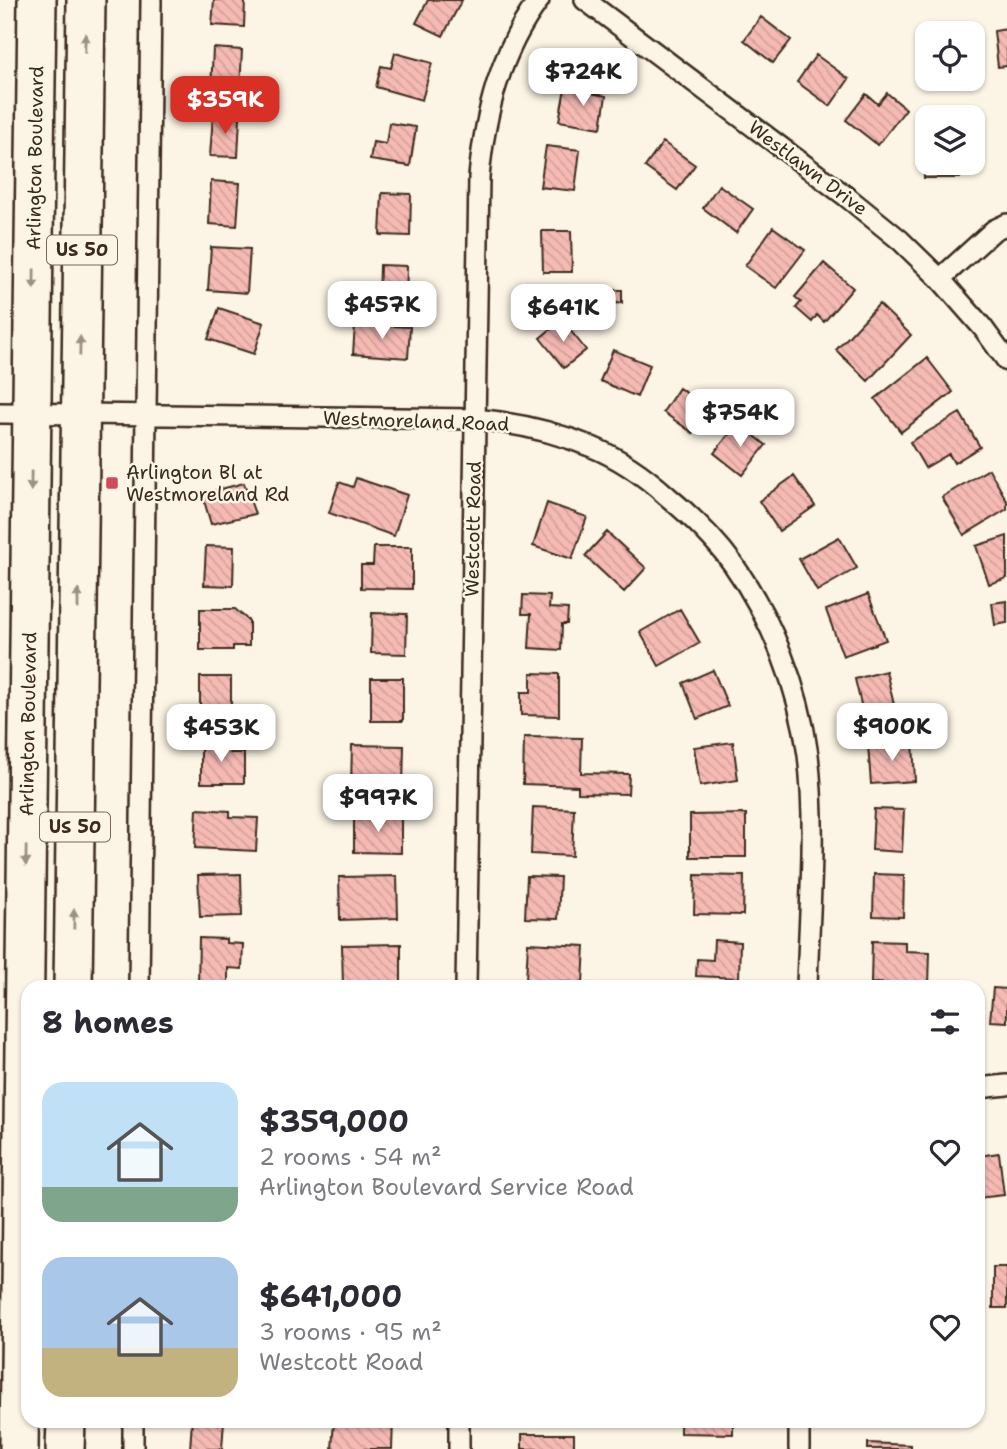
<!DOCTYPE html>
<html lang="en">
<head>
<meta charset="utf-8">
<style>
  body { margin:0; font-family:"Shantell Sans",sans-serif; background:#f7f7f7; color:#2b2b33; height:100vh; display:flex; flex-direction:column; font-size:26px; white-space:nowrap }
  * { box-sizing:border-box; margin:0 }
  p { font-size:23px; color:#7c7c81 }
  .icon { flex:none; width:38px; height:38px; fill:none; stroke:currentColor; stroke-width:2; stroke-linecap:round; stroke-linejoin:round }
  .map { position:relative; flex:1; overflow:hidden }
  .panel { position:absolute; left:21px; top:980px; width:964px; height:448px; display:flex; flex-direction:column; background:#fff; border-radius:21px; box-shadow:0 2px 5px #0004 }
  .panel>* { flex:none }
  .tools { position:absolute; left:915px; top:21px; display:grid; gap:14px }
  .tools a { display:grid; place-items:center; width:70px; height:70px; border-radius:14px; background:#fff; box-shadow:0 2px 5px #0004; font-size:35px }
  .price { position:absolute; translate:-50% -60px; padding:0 16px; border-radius:14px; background:#fff; color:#222; font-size:23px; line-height:46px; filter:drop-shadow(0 2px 4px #0008) }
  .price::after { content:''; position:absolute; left:50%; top:42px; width:21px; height:16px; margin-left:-10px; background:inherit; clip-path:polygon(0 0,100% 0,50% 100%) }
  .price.current { background:#d93025; color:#fff }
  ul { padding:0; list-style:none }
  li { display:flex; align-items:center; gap:21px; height:175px; padding:0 21px }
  li span { display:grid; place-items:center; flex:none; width:196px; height:140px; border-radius:21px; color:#555 }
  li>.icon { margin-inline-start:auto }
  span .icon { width:84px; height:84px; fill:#fffc; stroke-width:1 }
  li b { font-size:30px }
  h2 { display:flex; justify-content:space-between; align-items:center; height:84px; padding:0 21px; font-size:30px }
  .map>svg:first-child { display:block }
  .building { fill:url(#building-back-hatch); stroke:#3b2a1e; stroke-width:2 }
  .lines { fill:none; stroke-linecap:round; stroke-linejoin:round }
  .street-casing { stroke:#3b2a1e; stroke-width:24 }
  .highway-casing { stroke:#3b2a1e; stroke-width:42 }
  .street { stroke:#fcf5e5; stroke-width:19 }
  .highway { stroke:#fcf5e5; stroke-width:37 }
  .oneway { fill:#9c9082 }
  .poi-dot { fill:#d1495b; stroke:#fcf5e5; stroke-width:2.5 }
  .labels { text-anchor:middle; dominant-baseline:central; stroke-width:5; stroke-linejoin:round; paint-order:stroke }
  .shield { fill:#fcf5e5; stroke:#75675a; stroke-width:2 }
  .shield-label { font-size:18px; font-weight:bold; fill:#3b2a1e }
  .street-label { font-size:19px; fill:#3b2a1e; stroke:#fcf5e5 }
  .poi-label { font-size:19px; fill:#3b2a1e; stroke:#fcf5e5; text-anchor:start }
</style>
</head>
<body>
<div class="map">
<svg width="1007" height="1449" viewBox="0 0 1007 1449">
  <defs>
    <pattern id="building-back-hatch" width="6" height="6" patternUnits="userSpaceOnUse" patternTransform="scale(1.75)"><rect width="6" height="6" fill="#f6bab4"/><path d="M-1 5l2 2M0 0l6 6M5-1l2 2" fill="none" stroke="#d4a09a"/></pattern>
  </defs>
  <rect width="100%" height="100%" fill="#fcf5e5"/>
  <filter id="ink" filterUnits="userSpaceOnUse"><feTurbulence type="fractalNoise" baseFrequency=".0143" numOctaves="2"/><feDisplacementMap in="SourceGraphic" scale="14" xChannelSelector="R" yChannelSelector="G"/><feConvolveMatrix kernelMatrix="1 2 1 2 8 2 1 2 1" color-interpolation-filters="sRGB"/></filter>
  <g filter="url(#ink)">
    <path class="building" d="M214,0h31l-1,27 -32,-2z
      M428,0h34l-19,36 -27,-13z
      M761,17l30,23 -18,23 -29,-23z
      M1007,29v37l-9,1 -4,-36z
      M213,48l29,2 -2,41 -29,-1z
      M395,53l37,10 -10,37 -46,-13 5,-21 10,2z
      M816,55l33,24 -19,27 -33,-24z
      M565,88l41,8 -5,32 -42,-7z
      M887,93l19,16 -28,36 -32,-25 20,-26 12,10z
      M213,115l27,2 -2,40 -28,-1z
      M389,123l27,4 -6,39 -40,-6 3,-18 13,2z
      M663,142l32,23 -18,25 -32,-23z
      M546,146l34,4 -5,41 -35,-4z
      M924,148h4v15h32v15h-36z
      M211,181l29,2 -3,43 -28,-2z
      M719,185l34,24 -17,24 -33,-25z
      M382,193l29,1 -1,42 -30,-1z
      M773,227l32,23 -29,38 -31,-22z
      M542,231h29l1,41h-29z
      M211,247l39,2 -3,44 -39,-3z
      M824,263l29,25 -29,34 -7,-7 -5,7 -16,-14 5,-6 -6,-5z
      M380,265l27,1 -1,41 -27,-1z
      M605,290h17v13l-17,1z
      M879,304l32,31 -43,46 -32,-31z
      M219,308l45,15 -10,31 -46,-15z
      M562,320l24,30 -22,18 -24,-30z
      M355,324l55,3 -2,31 -55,-4z
      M613,350l37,15 -13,32 -37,-16z
      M927,358l26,34 -52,40 -26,-33z
      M679,388l31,21 -17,24 -30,-21z
      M960,413l20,34 -26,16 -5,-9 -24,14 -15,-26z
      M738,423l28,22 -24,30 -28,-22z
      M989,469l18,32v8l-43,26 -22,-38z
      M794,476l21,30 -36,25 -20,-30z
      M356,478l51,17 -13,41 -65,-23 10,-31 14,5z
      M244,483l11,31 -44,10 -9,-30z
      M547,503l40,14 -15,42 -39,-13z
      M607,532l39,36 -22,24 -39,-36z
      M1007,536v42l-18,6 -13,-38z
      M839,537l18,31 -40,23 -18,-32z
      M206,546l28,1 -1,39 -29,-1z
      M374,547h38v42l-51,-1v-23h12z
      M868,594l18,46 -43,16 -17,-46z
      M523,595l27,1 -1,12 19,1 -1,15h-5l-1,26 -32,-2 2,-34h-9z
      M1007,601v22l-12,2 -3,-22z
      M200,609h35l14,12v25h-16v4h-33z
      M680,609l20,34 -41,23 -19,-34z
      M372,613l35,1 -1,40 -35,-1z
      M713,670l15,36 -31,13 -14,-36z
      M886,671l9,38 -31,8 -9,-38z
      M531,673l28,1v42l-38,-1v-23h10z
      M200,677h31v42h-31z
      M371,678h32v43h-32z
      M524,737l58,1 -1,35 48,1 -1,20 -50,-1v-7l-55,-2z
      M913,741l2,40 -44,3 -3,-39z
      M733,742l5,38 -38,6 -6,-39z
      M201,743h28l1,10h14v30h-43z
      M352,745l52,1 -1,41 -52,-1z
      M533,807l41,2 -2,47 -41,-2z
      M197,809l33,2v6l28,1 -2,33 -61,-3z
      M874,809l30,1 -2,42 -30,-2z
      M354,814l47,1v38l-47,-1z
      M746,814v43h-56v-42z
      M241,874l1,42 -42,1 -2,-42z
      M874,874l30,1 -1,42 -30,-1z
      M695,875l49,1 -1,39 -49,-1z
      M397,876l1,42 -58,2 -1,-43z
      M527,876l33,1 -2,42 -33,-1z
      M199,938l27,1v4l17,1 -1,25 -14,-1v18l-30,-1z
      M714,940l26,2 -1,36 -43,-2 1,-17 16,1z
      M872,941l33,1v9l25,1 -1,33 -58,-2z
      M528,943l57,3 -2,37 -57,-3z
      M401,944v43h-58l-1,-42z
      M993,988l14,1v33l-17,-1z
      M999,1153l5,42 -26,3v-42z
      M993,1267h14v41h-14z
      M192,1421h32l-2,28h-32z
      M334,1421h59l-1,28h-60z
      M680,1421h53v13l-53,-1z
      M522,1434h52v15h-52z
      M868,1443l43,2v4h-43z"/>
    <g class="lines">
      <defs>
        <path id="street" d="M585,0l262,197 53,43 40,39 43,49 24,33
          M940,279l54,-49 13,-6
          M0,413l475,6c41,4 79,12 117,28 27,11 54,30 75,49 24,20 48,43 66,68 39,55 66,124 75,191 9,76 1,155 -1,232
          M139,987l12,-987
          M466,987l13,-810c6,-64 21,-125 60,-177
          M978,1088l29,-3
          M133,1449v-28
          M459,1449v-28
          M799,1449v-28"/>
        <path id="highway" d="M73,987l13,-987
          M19,1449l18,-1449
          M65,1449l1,-28"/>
      </defs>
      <use href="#street" class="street-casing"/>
      <use href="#highway" class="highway-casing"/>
      <use href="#street" class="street"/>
      <use href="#highway" class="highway"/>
    </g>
    <defs><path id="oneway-solid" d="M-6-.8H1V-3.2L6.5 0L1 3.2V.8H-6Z" transform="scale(1.75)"/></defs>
    <g class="oneway">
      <use href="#oneway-solid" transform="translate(85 43) rotate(-89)"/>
      <use href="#oneway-solid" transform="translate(34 279) rotate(91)"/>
      <use href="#oneway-solid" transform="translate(80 346) rotate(-89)"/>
      <use href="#oneway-solid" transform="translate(31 481) rotate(91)"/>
      <use href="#oneway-solid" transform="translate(78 599) rotate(-90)"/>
      <use href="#oneway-solid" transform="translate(26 856) rotate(91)"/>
      <use href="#oneway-solid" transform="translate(74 919) rotate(-89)"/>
    </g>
  </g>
  <rect class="poi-dot" x="105" y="476" width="14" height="14" rx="3.5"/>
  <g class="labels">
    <g class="shield">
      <rect x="47" y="235.5" width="70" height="29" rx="5"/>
      <rect x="40" y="812.5" width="70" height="29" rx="5"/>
    </g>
    <g class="shield-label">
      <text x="82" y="250">US 50</text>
      <text x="75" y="827">US 50</text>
    </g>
    <g class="street-label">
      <text transform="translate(35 158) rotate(-89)">Arlington Boulevard</text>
      <text transform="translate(808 168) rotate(37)">Westlawn Drive</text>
      <text transform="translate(416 421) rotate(2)">Westmoreland Road</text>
      <text transform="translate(473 529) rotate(-89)">Westcott Road</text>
      <text transform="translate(28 724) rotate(-89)">Arlington Boulevard</text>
    </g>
    <g class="poi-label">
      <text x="126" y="472">Arlington Bl at<tspan x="126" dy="22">Westmoreland Rd</tspan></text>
    </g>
  </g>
</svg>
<div class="tools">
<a><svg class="icon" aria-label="locate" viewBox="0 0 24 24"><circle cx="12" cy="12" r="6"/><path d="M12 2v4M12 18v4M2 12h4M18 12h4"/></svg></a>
<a><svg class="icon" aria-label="layers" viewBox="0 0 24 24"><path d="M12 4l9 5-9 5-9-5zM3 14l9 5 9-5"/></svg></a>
</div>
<b class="price" style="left:583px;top:108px">$724K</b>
<b class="price current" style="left:225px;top:136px">$359K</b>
<b class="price" style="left:382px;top:341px">$457K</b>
<b class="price" style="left:563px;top:344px">$641K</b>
<b class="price" style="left:740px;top:449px">$754K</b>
<b class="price" style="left:892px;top:763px">$900K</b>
<b class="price" style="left:221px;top:764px">$453K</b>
<b class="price" style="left:378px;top:834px">$997K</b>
<section class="panel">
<h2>8 homes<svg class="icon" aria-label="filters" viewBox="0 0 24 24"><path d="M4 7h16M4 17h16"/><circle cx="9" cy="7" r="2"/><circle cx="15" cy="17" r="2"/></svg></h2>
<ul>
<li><span style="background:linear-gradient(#bfe0f5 75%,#7fa58c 0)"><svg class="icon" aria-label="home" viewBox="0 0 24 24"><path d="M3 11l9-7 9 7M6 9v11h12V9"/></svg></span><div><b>$359,000</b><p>2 rooms · 54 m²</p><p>Arlington Boulevard Service Road</p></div><svg class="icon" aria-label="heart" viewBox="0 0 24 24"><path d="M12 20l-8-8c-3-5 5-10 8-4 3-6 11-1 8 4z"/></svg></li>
<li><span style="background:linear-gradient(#a9c7e8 65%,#c2b280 0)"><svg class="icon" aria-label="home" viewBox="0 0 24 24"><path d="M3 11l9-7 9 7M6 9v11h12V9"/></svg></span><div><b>$641,000</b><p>3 rooms · 95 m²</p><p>Westcott Road</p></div><svg class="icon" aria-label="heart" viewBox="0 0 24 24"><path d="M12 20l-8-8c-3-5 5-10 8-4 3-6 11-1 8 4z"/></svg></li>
</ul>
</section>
</div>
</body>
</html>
